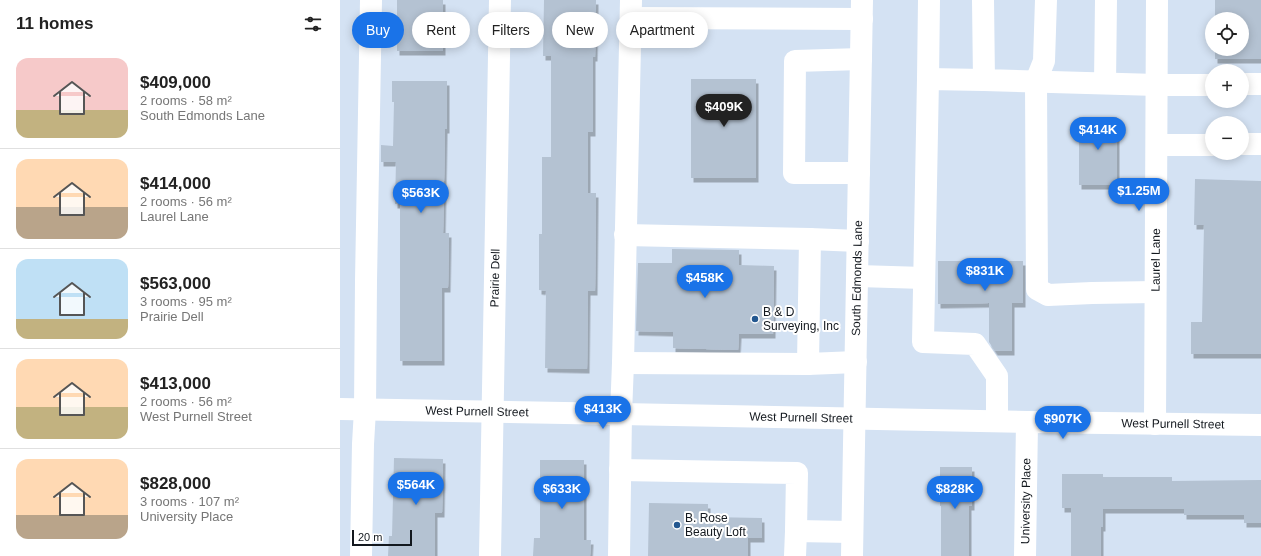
<!DOCTYPE html>
<html lang="en">
<head>
<meta charset="utf-8">
<style>
  body { margin:0; font-family:Arial,sans-serif; background:#f6f6f6; color:#222; height:100vh; display:flex; flex-direction:column; font-size:15px; white-space:nowrap }
  * { box-sizing:border-box; margin:0 }
  p { font-size:13px; color:#767676 }
  .icon { flex:none; width:22px; height:22px; fill:none; stroke:currentColor; stroke-width:2; stroke-linecap:round; stroke-linejoin:round }
  .map { position:relative; flex:1; overflow:hidden }
  .side { display:flex; flex-direction:column; background:#fff; width:340px }
  .side>* { flex:none }
  .guide { position:absolute; left:12px; top:12px; width:380px; height:36px; display:flex; gap:8px }
  .buttons { position:absolute; left:865px; top:12px; display:grid; gap:8px }
  .buttons a { display:grid; place-items:center; width:44px; height:44px; border-radius:50%; background:#fff; box-shadow:0 2px 10px #0003; font-size:20px }
  .scale { position:absolute; left:12px; bottom:10px; width:60px; box-sizing:border-box; padding-left:4px; border:2px solid #13181e; border-top:0; font-size:11px; line-height:14px; white-space:nowrap; color:#13181e; -webkit-text-stroke:3px #fff; paint-order:stroke }
  .price { position:absolute; translate:-50% -34px; padding:0 9px; border-radius:14px; background:#1a73e8; color:#fff; font-size:13px; line-height:26px; filter:drop-shadow(0 1px 2px #0008) }
  .price::after { content:''; position:absolute; left:50%; top:24px; width:12px; height:9px; margin-left:-6px; background:inherit; clip-path:polygon(0 0,100% 0,50% 100%) }
  .price.on { background:#222; color:#fff }
  ul { padding:0; list-style:none }
  li { display:flex; align-items:center; gap:12px; height:100px; padding:0 16px }
  li+li { border-top:1px solid #e0e0e0 }
  li span { display:grid; place-items:center; flex:none; width:112px; height:80px; border-radius:12px; color:#555 }
  li>.icon { margin-inline-start:auto }
  span .icon { width:48px; height:48px; fill:#fffc; stroke-width:1 }
  li b { font-size:17px }
  h2 { display:flex; justify-content:space-between; align-items:center; height:48px; padding:0 16px; font-size:17px }
  .tag { padding:0 14px; border-radius:18px; background:#fff; box-shadow:0 2px 10px #0003; font-size:14px; line-height:36px }
  .tag.on { background:#1a73e8; color:#fff }
  main { display:flex; flex:1; min-height:0 }
  .map>svg:first-child { display:block }
  .building { fill:#b4c2d2; filter:url(#shadow) }
  .lines { fill:none; stroke-linecap:round; stroke-linejoin:round }
  .minor { stroke:#fff; stroke-width:22 }
  .poi-dot { fill:#235790; stroke:#fff; stroke-width:1.5 }
  .labels { text-anchor:middle; dominant-baseline:central; stroke-width:4; stroke-linejoin:round; paint-order:stroke }
  .street-label { font-size:12px; fill:#13181e; stroke:#fff }
  .poi-label { font-size:12px; fill:#13181e; stroke:#fff; text-anchor:start }
</style>
</head>
<body>
<main>
<section class="side">
<h2>11 homes<svg class="icon" aria-label="filters" viewBox="0 0 24 24"><path d="M4 7h16M4 17h16"/><circle cx="9" cy="7" r="2"/><circle cx="15" cy="17" r="2"/></svg></h2>
<ul>
<li><span style="background:linear-gradient(#f6c9c9 65%,#c2b280 0)"><svg class="icon" aria-label="home" viewBox="0 0 24 24"><path d="M3 11l9-7 9 7M6 9v11h12V9"/></svg></span><div><b>$409,000</b><p>2 rooms · 58 m²</p><p>South Edmonds Lane</p></div></li>
<li><span style="background:linear-gradient(#ffd9b3 60%,#b9a48a 0)"><svg class="icon" aria-label="home" viewBox="0 0 24 24"><path d="M3 11l9-7 9 7M6 9v11h12V9"/></svg></span><div><b>$414,000</b><p>2 rooms · 56 m²</p><p>Laurel Lane</p></div></li>
<li><span style="background:linear-gradient(#bfe0f5 75%,#c2b280 0)"><svg class="icon" aria-label="home" viewBox="0 0 24 24"><path d="M3 11l9-7 9 7M6 9v11h12V9"/></svg></span><div><b>$563,000</b><p>3 rooms · 95 m²</p><p>Prairie Dell</p></div></li>
<li><span style="background:linear-gradient(#ffd9b3 60%,#c2b280 0)"><svg class="icon" aria-label="home" viewBox="0 0 24 24"><path d="M3 11l9-7 9 7M6 9v11h12V9"/></svg></span><div><b>$413,000</b><p>2 rooms · 56 m²</p><p>West Purnell Street</p></div></li>
<li><span style="background:linear-gradient(#ffd9b3 70%,#b9a48a 0)"><svg class="icon" aria-label="home" viewBox="0 0 24 24"><path d="M3 11l9-7 9 7M6 9v11h12V9"/></svg></span><div><b>$828,000</b><p>3 rooms · 107 m²</p><p>University Place</p></div></li>
</ul>
</section>
<div class="map">
<svg width="921" height="556" viewBox="0 0 921 556">
  <defs>
    <filter id="shadow"><feDropShadow dx="2.5" dy="4.5" stdDeviation="0" flood-color="#0004"/></filter>
  </defs>
  <rect width="100%" height="100%" fill="#d4e2f3"/>
  <path class="building" d="M57,0h46v51h-46z
    M204,0h52l-1,57h-2v75h-5v61h8l-1,98h-7l-1,78 -42,-1 1,-77 -7,-1v-56h3v-77h9v-101h-8z
    M875,0h46v59h-46v-10h27v-30h-27z
    M351,79h65v99h-65z
    M52,81h55v48h-2l-2,104h6l-1,55h-6v73h-42v-157h-5l1,-42h-15v-17l12,1 1,-44h-2z
    M739,117h38v68h-38z
    M855,179l66,2v173h-70v-32h11l2,-97h-10z
    M332,249l67,1v15l35,1 -1,68h-34l-1,16 -65,-2v-16l-37,-1 2,-68h34z
    M598,261h85v42h-11v48h-17l-6,-9v-39l-51,1z
    M54,458l49,1 -1,54h-7v43h-47l1,-20h3z
    M200,460h44v80h7l-1,16h-57l1,-18h6z
    M600,467h32v39h-3v50h-28v-50h-1z
    M722,474h41v3h69v4l89,-1v43h-17v-8h-60v-6h-81v18h-2v29h-30v-48h-9z
    M309,503l59,1v13l54,1v20h-14v18h-100z"/>
  <g class="lines">
    <g class="minor">
      <path d="M643,0l1,80 173,5h55"/>
      <path d="M706,0l-2,61 -8,20 1,208 11,6 44,-2 63,-1"/>
      <path d="M291,18l231,1"/>
      <path d="M588,79l1,-79"/>
      <path d="M644,80l-56,-1 -5,263 52,2 22,32v45"/>
      <path d="M765,83l1,-83"/>
      <path d="M902,84h19"/>
      <path d="M902,144h19"/>
      <path d="M817,145h55"/>
      <path d="M519,173h-65l1,-112 66,-2"/>
      <path d="M285,235l185,4"/>
      <path d="M518,276l66,2"/>
      <path d="M516,362l-48,2 2,-125 48,2"/>
      <path d="M283,363l185,1"/>
      <path id="s1" d="M0,409l281,5 406,8 234,3"/>
      <path id="s2" d="M815,424l2,-424"/>
      <path d="M280,470l177,3 -1,58"/>
      <path d="M21,556l2,-112 2,-34 1,-129 5,-281"/>
      <path id="s3" d="M150,556l10,-556"/>
      <path d="M279,556l2,-142 2,-51 8,-363"/>
      <path d="M455,556l1,-25 56,1"/>
      <path id="s4" d="M512,556l10,-556"/>
      <path id="s5" d="M685,556l2,-134"/>
    </g>
  </g>
  <g class="poi-dot">
    <circle cx="415" cy="319" r="4"/>
    <circle cx="337" cy="525" r="4"/>
  </g>
  <g class="labels">
    <g class="street-label">
      <text stroke="none"><textPath href="#s2" startOffset="164">Laurel Lane</textPath></text>
      <text stroke="none"><textPath href="#s3" startOffset="278">Prairie Dell</textPath></text>
      <text stroke="none"><textPath href="#s4" startOffset="278">South Edmonds Lane</textPath></text>
      <text stroke="none"><textPath href="#s1" startOffset="137">West Purnell Street</textPath></text>
      <text stroke="none"><textPath href="#s1" startOffset="461">West Purnell Street</textPath></text>
      <text stroke="none"><textPath href="#s1" startOffset="833">West Purnell Street</textPath></text>
      <text stroke="none"><textPath href="#s5" startOffset="55">University Place</textPath></text>
    </g>
    <g class="poi-label">
      <text x="423" y="312">B &amp; D<tspan x="423" dy="14">Surveying, Inc</tspan></text>
      <text x="345" y="518">B. Rose<tspan x="345" dy="14">Beauty Loft</tspan></text>
    </g>
  </g>
</svg>
<div class="buttons">
<a><svg class="icon" aria-label="locate" viewBox="0 0 24 24"><circle cx="12" cy="12" r="6"/><path d="M12 2v4M12 18v4M2 12h4M18 12h4"/></svg></a>
<a>+</a>
<a>−</a>
</div>
<div class="scale">20 m</div>
<b class="price on" style="left:384px;top:128px">$409K</b>
<b class="price" style="left:758px;top:151px">$414K</b>
<b class="price" style="left:799px;top:212px">$1.25M</b>
<b class="price" style="left:81px;top:214px">$563K</b>
<b class="price" style="left:645px;top:292px">$831K</b>
<b class="price" style="left:365px;top:299px">$458K</b>
<b class="price" style="left:263px;top:430px">$413K</b>
<b class="price" style="left:723px;top:440px">$907K</b>
<b class="price" style="left:76px;top:506px">$564K</b>
<b class="price" style="left:222px;top:510px">$633K</b>
<b class="price" style="left:615px;top:510px">$828K</b>
<div class="guide">
<a class="tag on">Buy</a>
<a class="tag">Rent</a>
<a class="tag">Filters</a>
<a class="tag">New</a>
<a class="tag">Apartment</a>
</div>
</div>
</main>
</body>
</html>
